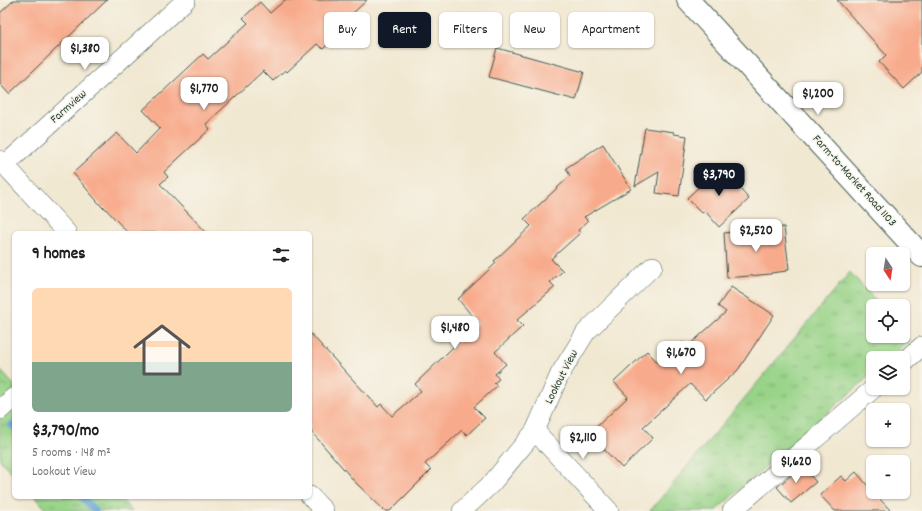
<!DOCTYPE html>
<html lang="en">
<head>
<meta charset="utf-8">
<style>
  body { margin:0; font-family:Dekko,sans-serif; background:#f6f6f6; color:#222; height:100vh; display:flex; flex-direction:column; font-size:15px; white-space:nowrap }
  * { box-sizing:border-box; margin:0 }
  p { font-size:13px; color:#767676 }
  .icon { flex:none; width:22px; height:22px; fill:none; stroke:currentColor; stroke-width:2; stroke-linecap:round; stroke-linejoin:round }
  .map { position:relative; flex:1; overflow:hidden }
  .panel { position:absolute; left:12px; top:231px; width:300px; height:268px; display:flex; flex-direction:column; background:#fff; border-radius:6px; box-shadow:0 1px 3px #0004 }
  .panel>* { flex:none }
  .guide { position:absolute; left:324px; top:12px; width:380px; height:36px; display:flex; gap:8px }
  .needle { width:26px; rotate:168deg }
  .buttons { position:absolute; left:866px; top:247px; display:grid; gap:8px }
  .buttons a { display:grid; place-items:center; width:44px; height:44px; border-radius:6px; background:#fff; box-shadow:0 1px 3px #0004; font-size:20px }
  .price { position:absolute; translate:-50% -34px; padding:0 9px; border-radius:8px; background:#fff; color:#222; font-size:13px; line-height:26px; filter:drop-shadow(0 1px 2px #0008) }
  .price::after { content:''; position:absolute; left:50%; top:24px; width:12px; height:9px; margin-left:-6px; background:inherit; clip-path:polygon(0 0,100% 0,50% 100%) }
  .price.active { background:#111827; color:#fff }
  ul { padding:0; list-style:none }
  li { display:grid; align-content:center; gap:8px; height:212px; padding:0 20px }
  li+li { border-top:1px solid #e0e0e0 }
  li span { display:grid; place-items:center; height:124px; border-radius:6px; color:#555 }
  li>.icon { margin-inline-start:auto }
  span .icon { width:72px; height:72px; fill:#fffc; stroke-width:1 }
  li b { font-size:17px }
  h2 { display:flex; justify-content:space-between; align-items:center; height:48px; padding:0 20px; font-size:17px }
  .chip { padding:0 14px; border-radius:6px; background:#fff; box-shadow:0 1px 3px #0004; font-size:14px; line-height:36px }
  .chip.active { background:#111827; color:#fff }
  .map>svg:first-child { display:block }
  .park { fill:url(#park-tufts); stroke:#5c885e }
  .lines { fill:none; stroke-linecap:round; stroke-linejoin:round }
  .stream { stroke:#62a2d5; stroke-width:7 }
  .building { fill:#f8ab8c }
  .street-casing { stroke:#3e574c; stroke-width:20 }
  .secondary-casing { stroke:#3e574c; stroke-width:24 }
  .street { stroke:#fff; stroke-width:19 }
  .secondary { stroke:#fff; stroke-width:22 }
  .labels { text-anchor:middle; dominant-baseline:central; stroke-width:3; stroke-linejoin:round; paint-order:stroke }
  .street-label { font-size:12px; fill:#1f3d34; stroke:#f7f3e8 }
</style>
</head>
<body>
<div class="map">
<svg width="922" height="511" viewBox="0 0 922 511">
  <defs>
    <pattern id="park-tufts" width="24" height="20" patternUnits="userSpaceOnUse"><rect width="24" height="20" fill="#98d388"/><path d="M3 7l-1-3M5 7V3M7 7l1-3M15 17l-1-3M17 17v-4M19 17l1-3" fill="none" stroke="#7bac70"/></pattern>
  </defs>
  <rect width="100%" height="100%" fill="#f7f3e8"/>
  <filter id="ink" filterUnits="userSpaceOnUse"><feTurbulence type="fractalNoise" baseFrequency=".025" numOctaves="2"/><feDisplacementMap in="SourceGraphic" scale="8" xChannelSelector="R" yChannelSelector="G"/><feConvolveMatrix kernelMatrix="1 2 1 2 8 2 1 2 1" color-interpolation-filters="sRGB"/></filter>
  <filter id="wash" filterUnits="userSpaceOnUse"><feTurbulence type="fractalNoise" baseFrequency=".012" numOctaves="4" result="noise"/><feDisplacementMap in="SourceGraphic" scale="16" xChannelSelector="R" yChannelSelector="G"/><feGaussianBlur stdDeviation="0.9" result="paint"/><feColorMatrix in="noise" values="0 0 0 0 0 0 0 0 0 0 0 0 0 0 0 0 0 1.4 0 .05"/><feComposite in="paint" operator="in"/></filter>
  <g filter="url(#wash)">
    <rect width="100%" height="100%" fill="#f1e8d1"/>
    <path class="park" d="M850,272l30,34h-7v30h30v-4l7,8 -20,18h-17v15l-158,138h-65z
      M0,370l14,15v90l-14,-15z
      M35,497h84l13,14h-84z"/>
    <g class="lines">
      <path class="stream" d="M11,425l3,2
        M82,497l13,14"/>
    </g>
    <g id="blocks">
      <path class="building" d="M14,0h93l-98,94 -9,-10v-71z
        M285,0h82l-16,15 2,2 -11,10 2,2 -21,20 -6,-5 -30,28 -2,-2 -12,11 -10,-10 -57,53 4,5 -46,43 4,5 -8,7 47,49h-79l-24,-26 -1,1 -30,-35 44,-40 19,20 24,-25 -17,-18 60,-56 5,5 40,-36 -5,-5 17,-16 10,11z
        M837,0h85v72l-18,17 -25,-27 7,-7z
        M497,48l87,24 -8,28 -87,-23z
        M645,128l29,4v2l13,2 -8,60 -23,-3 3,-21 -24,14z
        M603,144l28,45 -47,28 4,4 -10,9 2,3 -29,26 12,12 -13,11 5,5 -38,33 6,6 -28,26 11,12 -11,10 4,5 -5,4 3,3 -23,21 11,11 -18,17 -5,-5 -37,34 6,6 -41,41h-5l-30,-29 -45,-52v-97l68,74 3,-3 11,12 29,-25 -6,-7 63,-61 -20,-24 38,-36 -2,-2 37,-35 -7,-7 46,-43 -4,-8z
        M720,167l29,32 -30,28 -14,-16 -3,2 -15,-15z
        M784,227l5,42h-2v2l-16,2v1l-44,4 -3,-45z
        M731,287l43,28 -36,55 -32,29 -16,-15 -47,43 10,11 -31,30 -28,-29 2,-2 -5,-5 37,-35 -14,-15 33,-31 12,13 24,-22 4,5 39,-35 -8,-6z
        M802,466l14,16 -25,21 -14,-16z
        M856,472l17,20 18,19h-56l-15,-16 21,-19 5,5z"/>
    </g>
  </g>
  <g filter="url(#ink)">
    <use href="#blocks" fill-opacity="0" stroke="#3e574c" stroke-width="1"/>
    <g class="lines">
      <defs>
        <path id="street" d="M0,160l67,73
          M5,165l181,-165
          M903,363l19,-17
          M0,410l14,-13
          M535,431l74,80
          M310,496l14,15
          M462,511l30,-28 43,-52 25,-57 26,-42 67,-66
          M732,511l142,-123"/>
        <path id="secondary" d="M688,0l234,256"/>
      </defs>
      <use href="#street" class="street-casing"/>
      <use href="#secondary" class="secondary-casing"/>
      <use href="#street" class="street"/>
      <use href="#secondary" class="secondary"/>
    </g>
  </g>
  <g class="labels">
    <g class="street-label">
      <text transform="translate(69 107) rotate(-42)">Farmview</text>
      <text transform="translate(854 181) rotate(48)">Farm-to-Market Road 1103</text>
      <text transform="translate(562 377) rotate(-63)">Lookout View</text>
    </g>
  </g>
</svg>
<div class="buttons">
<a><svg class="needle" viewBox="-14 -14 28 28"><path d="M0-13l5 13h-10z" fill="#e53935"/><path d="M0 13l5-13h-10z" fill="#767676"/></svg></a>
<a><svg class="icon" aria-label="locate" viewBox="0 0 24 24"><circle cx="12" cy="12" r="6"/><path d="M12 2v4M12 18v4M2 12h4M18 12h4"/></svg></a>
<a><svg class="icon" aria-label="layers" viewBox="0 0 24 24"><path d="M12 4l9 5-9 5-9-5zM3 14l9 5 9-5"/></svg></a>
<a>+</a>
<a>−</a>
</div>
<b class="price" style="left:85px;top:71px">$1,380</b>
<b class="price" style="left:204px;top:111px">$1,770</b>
<b class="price" style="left:818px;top:116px">$1,200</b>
<b class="price active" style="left:719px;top:197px">$3,790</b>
<b class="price" style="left:756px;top:253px">$2,520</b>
<b class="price" style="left:455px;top:350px">$1,480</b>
<b class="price" style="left:681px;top:375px">$1,670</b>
<b class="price" style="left:583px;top:460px">$2,110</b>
<b class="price" style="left:796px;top:484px">$1,620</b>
<div class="guide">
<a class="chip">Buy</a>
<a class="chip active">Rent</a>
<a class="chip">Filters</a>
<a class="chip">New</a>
<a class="chip">Apartment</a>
</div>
<section class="panel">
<h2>9 homes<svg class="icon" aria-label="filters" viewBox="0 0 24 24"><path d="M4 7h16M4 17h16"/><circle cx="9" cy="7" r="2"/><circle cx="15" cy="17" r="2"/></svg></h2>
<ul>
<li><span style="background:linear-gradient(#ffd9b3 60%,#7fa58c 0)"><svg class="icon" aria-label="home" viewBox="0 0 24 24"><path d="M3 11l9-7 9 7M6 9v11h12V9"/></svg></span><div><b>$3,790/mo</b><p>5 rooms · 148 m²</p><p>Lookout View</p></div></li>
</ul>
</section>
</div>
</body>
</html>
